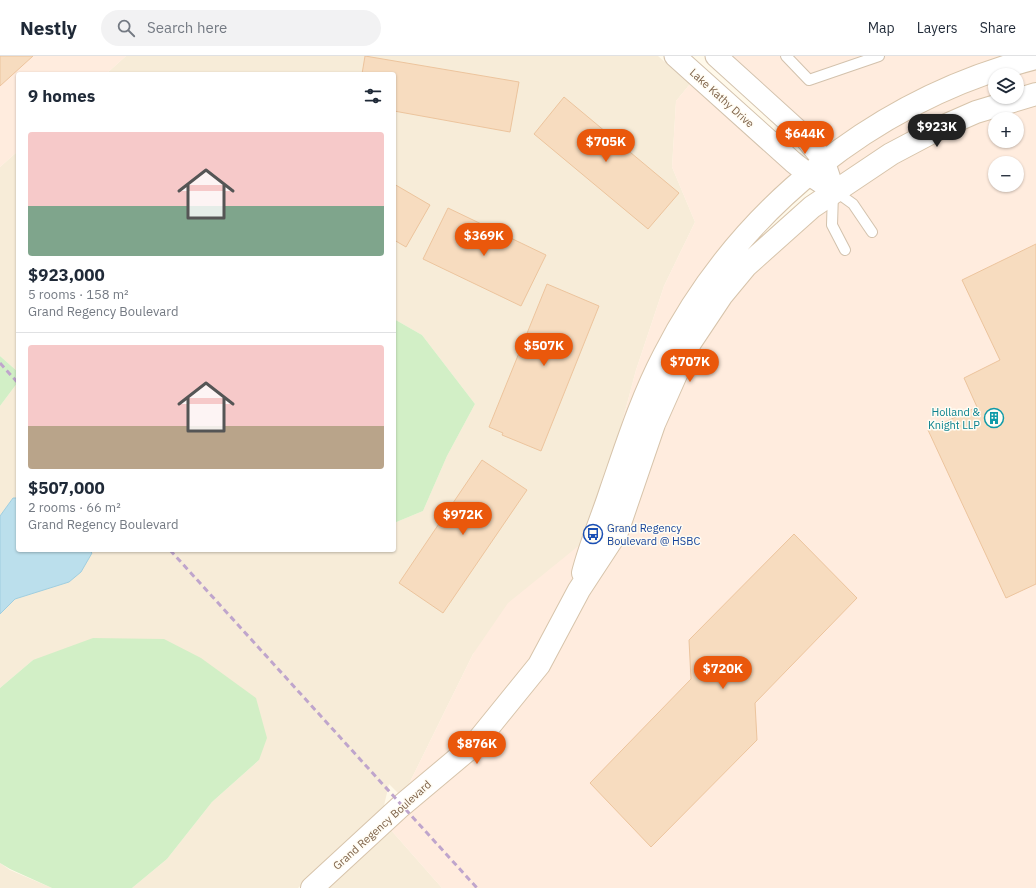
<!DOCTYPE html>
<html lang="en">
<head>
<meta charset="utf-8">
<style>
  body { margin:0; font-family:"IBM Plex Sans",sans-serif; background:#f2f2f3; color:#1f2937; height:100vh; display:flex; flex-direction:column; font-size:15px; white-space:nowrap }
  * { box-sizing:border-box; margin:0 }
  p { font-size:13px; color:#747a83 }
  .icon { flex:none; width:22px; height:22px; fill:none; stroke:currentColor; stroke-width:2; stroke-linecap:round; stroke-linejoin:round }
  .map { position:relative; flex:1; overflow:hidden }
  .side { position:absolute; left:16px; top:16px; width:380px; height:480px; display:flex; flex-direction:column; background:#fff; border-radius:4px; box-shadow:0 1px 3px #0004 }
  .side>* { flex:none }
  .tools { position:absolute; left:988px; top:12px; display:grid; gap:8px }
  .tools a { display:grid; place-items:center; width:36px; height:36px; border-radius:50%; background:#fff; box-shadow:0 1px 3px #0004; font-size:20px }
  .price { position:absolute; translate:-50% -34px; padding:0 9px; border-radius:14px; background:#ea580c; color:#fff; font-size:13px; line-height:26px; filter:drop-shadow(0 1px 2px #0008) }
  .price::after { content:''; position:absolute; left:50%; top:24px; width:12px; height:9px; margin-left:-6px; background:inherit; clip-path:polygon(0 0,100% 0,50% 100%) }
  .price.selected { background:#222; color:#fff }
  ul { padding:0; list-style:none }
  li { display:grid; align-content:center; gap:8px; height:212px; padding:0 12px }
  li+li { border-top:1px solid #e0e1e3 }
  li span { display:grid; place-items:center; height:124px; border-radius:4px; color:#555 }
  li>.icon { margin-inline-start:auto }
  span .icon { width:72px; height:72px; fill:#fffc; stroke-width:1 }
  li b { font-size:17px }
  h2 { display:flex; justify-content:space-between; align-items:center; height:48px; padding:0 12px; font-size:17px }
  header { display:flex; align-items:center; gap:24px; box-sizing:border-box; height:56px; padding:0 20px; background:#fff; border-bottom:1px solid #e0e1e3 }
  header strong { font-size:19px }
  nav { display:flex; gap:22px; margin-inline-start:auto; font-size:14px }
  .search { width:280px; height:36px; background:#f2f2f3; display:flex; align-items:center; gap:10px; box-sizing:border-box; padding:0 14px; border-radius:22px; color:#747a83; font-size:15px }
  .map>svg:first-child { display:block }
  .residential { fill:#f7ecd8 }
  .commercial { fill:#ffecde; fill-rule:evenodd }
  .green { fill:#d2efc6 }
  .water { fill:#bbdfec; stroke:#a0cedf }
  .building { fill:#f7dcbf; stroke:#ecc49d }
  .lines { fill:none; stroke-linecap:round; stroke-linejoin:round }
  .lane-casing { stroke:#d3c2ad; stroke-width:12 }
  .street-casing { stroke:#d3c2ad; stroke-width:23 }
  .secondary-casing { stroke:#d7c4ab; stroke-width:24 }
  .lane { stroke:#fff; stroke-width:10 }
  .street { stroke:#fff; stroke-width:21 }
  .secondary { stroke:#fff; stroke-width:22 }
  .rail { stroke:#bfa5cc; stroke-width:3; stroke-dasharray:6 4; stroke-linecap:butt }
  .labels { text-anchor:middle; dominant-baseline:central; stroke-width:3; stroke-linejoin:round; paint-order:stroke }
  .street-label { font-size:11px; fill:#7e6249; stroke:#fffcf3 }
  .culture-label { font-size:11px; fill:#0d838f; stroke:#fffcf3; text-anchor:end }
  .transit-label { font-size:11px; fill:#164399; stroke:#fffcf3; text-anchor:start }
</style>
</head>
<body>
<header>
<strong>Nestly</strong>
<div class="search"><svg class="icon" aria-label="search" viewBox="0 0 24 24"><circle cx="10" cy="10" r="6"/><path d="M15 15l6 6"/></svg>Search here</div>
<nav><a>Map</a><a>Layers</a><a>Share</a></nav>
</header>
<div class="map">
<svg width="1036" height="832" viewBox="0 0 1036 832">
  <rect width="100%" height="100%" fill="#fff9ea"/>
  <path class="residential" d="M126,0h532l32,28 -14,17 -4,66 23,55 -31,64 -28,84 -17,64 -37,109 -109,111 -67,136 -6,5 -11,-11 -6,26 -85,78h-166l35,-29 45,-57 47,-42 -226,-100 -33,28v-74l15,-15 54,-17 12,-10 11,-19 -3,-3h305v-27l29,-12 24,-55 28,-52 -53,-69 -28,-16v-245h-288z
    M18,95v221l-18,-16v-189z
    M18,326v116h-5l-13,18v-110z
    M390,773l52,59h-116z
    M0,807l10,7 42,18h-52z"/>
  <path class="commercial" d="M0,0h126l-20,18h-88v77l-18,16z
    M732,0h277l-109,45 -32,17 -42,29 -17,-21z
    M1036,13v15l-19,5v-14z
    M995,25v15l-156,80 -4,-12 72,-46z
    M690,28l103,91 -174,259 17,-64 28,-84 31,-64 -23,-55 4,-66z
    M1036,48v784h-594l-52,-59 194,-228h2l112,-254 43,-61 33,-35 65,-52 56,-36 84,-42zM995,63h22v22h-22zM995,107h22v22h-22z
    M582,487l-12,43 -39,74 -62,77 -63,53 67,-136 35,-51z"/>
  <path class="green" d="M394,263l28,16 53,69 -28,52 -24,55 -29,12z
    M0,300l18,16v10l-18,24z
    M93,582l71,1 37,19 55,40 11,40 -8,22 -47,42 -45,57 -35,29h-80l-42,-19 -10,-6v-175l33,-28z"/>
  <path class="water" d="M13,442h5v52h71l3,3 -11,19 -12,10 -54,17 -15,15v-98z"/>
  <path class="building" d="M0,0h33l-33,30z
    M365,0l154,26 -9,50 -116,-21v-37h-32z
    M564,41l115,96 -31,36 -114,-95z
    M394,128l36,21 -24,42 -12,-7z
    M448,152l98,47 -25,51 -98,-47z
    M1036,188v340l-30,14 -78,-168 49,-23 -13,-29 36,-18 -38,-80z
    M547,228l52,22 -58,145 -39,-16 1,-2 -14,-6z
    M482,404l45,30 -84,123 -44,-30z
    M794,478l63,64 -102,105 2,37 -106,107 -61,-64 101,-104 -2,-39z"/>
  <g class="lines">
    <defs>
      <path id="lane" d="M786,0l23,24 70,-24
        M835,135l18,13 19,28
        M833,137l-1,32 13,25"/>
      <path id="street" d="M675,0l118,106 15,12 26,17
        M716,0l86,78 22,27 6,18"/>
      <path id="secondary" d="M583,517c7,-28 19,-55 28,-83 16,-46 30,-91 53,-135 75,-147 212,-256 372,-297
        M312,832l89,-82 74,-62 64,-79 40,-75 38,-58 37,-108 36,-81 32,-48 24,-29 66,-59 79,-53 53,-28 32,-14 60,-18"/>
    </defs>
    <use href="#lane" class="lane-casing"/>
    <use href="#street" class="street-casing"/>
    <use href="#secondary" class="secondary-casing"/>
    <use href="#lane" class="lane"/>
    <use href="#street" class="street"/>
    <use href="#secondary" class="secondary"/>
    <path class="rail" d="M0,307l18,20
      M170,494l307,338"/>
  </g>
  <defs>
    <symbol id="building-ring" viewBox="-11 -11 22 22"><circle r="9.5" fill="#fffcf3" stroke="#0f9aa8" stroke-width="1.5"/><path d="M-4-6H4V6H1V3H-1V6H-4ZM-2.5-4.3h1.7v1.8h-1.7ZM.8-4.3h1.7v1.8H.8ZM-2.5-1h1.7V.8h-1.7ZM.8-1h1.7V.8H.8Z" fill="#0f9aa8"/></symbol>
    <symbol id="bus-ring" viewBox="-11 -11 22 22"><circle r="9.5" fill="#fffcf3" stroke="#1a4fb4" stroke-width="1.5"/><path d="M-5-6H5V4H4V6H2V4H-2V6H-4V4H-5ZM-3.5-4V0h7V-4ZM-3.5 1.2v1.5H-2V1.2ZM2 1.2v1.5H3.5V1.2Z" fill="#1a4fb4"/></symbol>
  </defs>
  <g fill-rule="evenodd">
    <use href="#building-ring" x="983" y="351" width="22" height="22"/>
    <use href="#bus-ring" x="582" y="467" width="22" height="22"/>
  </g>
  <g class="labels">
    <g class="street-label">
      <text transform="translate(722 42) rotate(42)">Lake Kathy Drive</text>
      <text transform="translate(382 769) rotate(-42)">Grand Regency Boulevard</text>
    </g>
    <g class="culture-label">
      <text x="980" y="356">Holland &amp;<tspan x="980" dy="13">Knight LLP</tspan></text>
    </g>
    <g class="transit-label">
      <text x="607" y="472">Grand Regency<tspan x="607" dy="13">Boulevard @ HSBC</tspan></text>
    </g>
  </g>
</svg>
<div class="tools">
<a><svg class="icon" aria-label="layers" viewBox="0 0 24 24"><path d="M12 4l9 5-9 5-9-5zM3 14l9 5 9-5"/></svg></a>
<a>+</a>
<a>−</a>
</div>
<b class="price selected" style="left:937px;top:92px">$923K</b>
<b class="price" style="left:805px;top:99px">$644K</b>
<b class="price" style="left:606px;top:107px">$705K</b>
<b class="price" style="left:484px;top:201px">$369K</b>
<b class="price" style="left:544px;top:311px">$507K</b>
<b class="price" style="left:690px;top:327px">$707K</b>
<b class="price" style="left:463px;top:480px">$972K</b>
<b class="price" style="left:723px;top:634px">$720K</b>
<b class="price" style="left:477px;top:709px">$876K</b>
<section class="side">
<h2>9 homes<svg class="icon" aria-label="filters" viewBox="0 0 24 24"><path d="M4 7h16M4 17h16"/><circle cx="9" cy="7" r="2"/><circle cx="15" cy="17" r="2"/></svg></h2>
<ul>
<li><span style="background:linear-gradient(#f6c9c9 60%,#7fa58c 0)"><svg class="icon" aria-label="home" viewBox="0 0 24 24"><path d="M3 11l9-7 9 7M6 9v11h12V9"/></svg></span><div><b>$923,000</b><p>5 rooms · 158 m²</p><p>Grand Regency Boulevard</p></div></li>
<li><span style="background:linear-gradient(#f6c9c9 65%,#b9a48a 0)"><svg class="icon" aria-label="home" viewBox="0 0 24 24"><path d="M3 11l9-7 9 7M6 9v11h12V9"/></svg></span><div><b>$507,000</b><p>2 rooms · 66 m²</p><p>Grand Regency Boulevard</p></div></li>
</ul>
</section>
</div>
</body>
</html>
